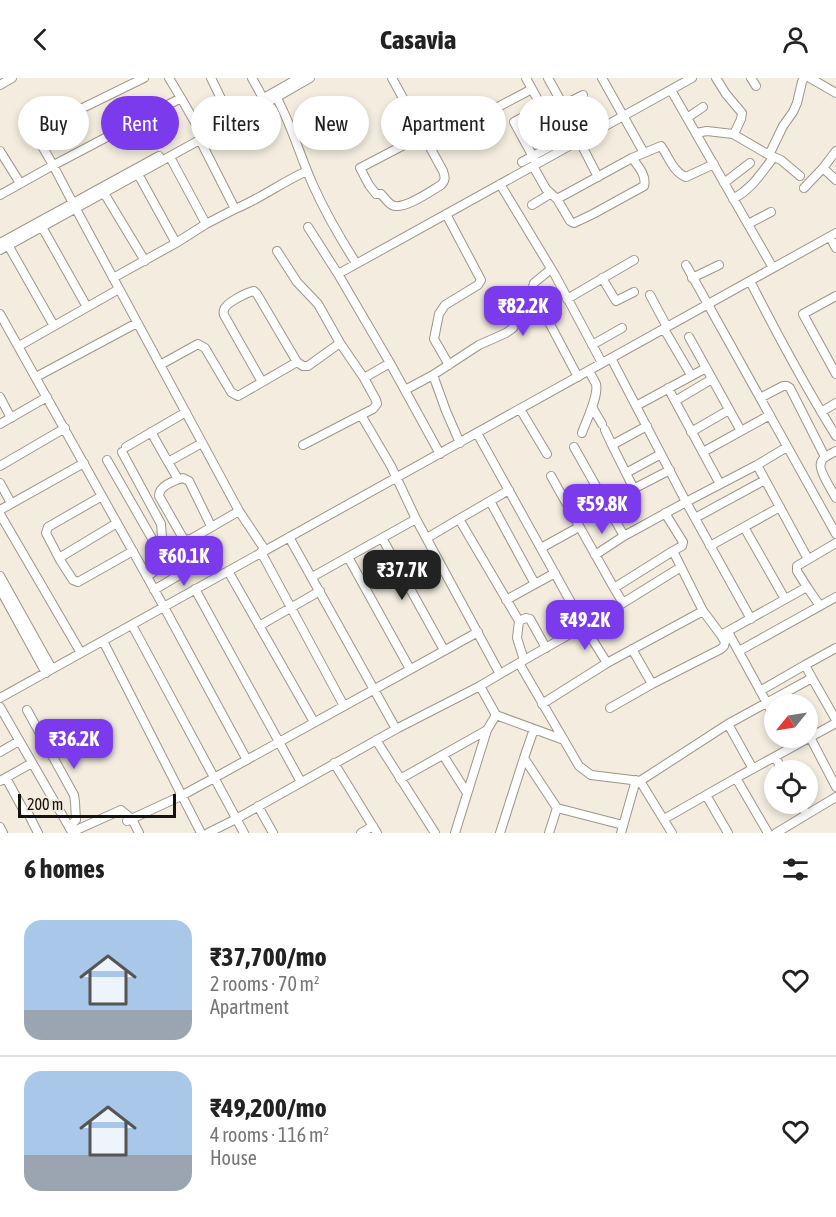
<!DOCTYPE html>
<html lang="en">
<head>
<meta charset="utf-8">
<style>
  body { margin:0; font-family:"Asap Condensed",sans-serif; background:#f2f2f2; color:#222; height:100vh; display:flex; flex-direction:column; font-size:22px; white-space:nowrap }
  * { box-sizing:border-box; margin:0 }
  p { font-size:20px; color:#767676 }
  .icon { flex:none; width:33px; height:33px; fill:none; stroke:currentColor; stroke-width:2; stroke-linecap:round; stroke-linejoin:round }
  .map { position:relative; height:755px; overflow:hidden }
  .drawer { display:flex; flex-direction:column; background:#fff; flex:1 }
  .drawer>* { flex:none }
  .banner { position:absolute; left:18px; top:18px; width:801px; height:54px; display:flex; gap:12px }
  .needle { width:39px; rotate:240deg }
  .tools { position:absolute; left:764px; top:616px; display:grid; gap:12px }
  .tools a { display:grid; place-items:center; width:54px; height:54px; border-radius:50%; background:#fff; box-shadow:0 3px 9px #0003; font-size:30px }
  .scale { position:absolute; left:18px; bottom:15px; width:158px; box-sizing:border-box; padding-left:6px; border:3px solid #14120e; border-top:0; font-size:16px; line-height:21px; white-space:nowrap; color:#14120e; -webkit-text-stroke:4px #f3ecdf; paint-order:stroke }
  .price { position:absolute; translate:-50% -51px; padding:0 14px; border-radius:12px; background:#7c3aed; color:#fff; font-size:20px; line-height:39px; filter:drop-shadow(0 2px 3px #0008) }
  .price::after { content:''; position:absolute; left:50%; top:36px; width:18px; height:14px; margin-left:-9px; background:inherit; clip-path:polygon(0 0,100% 0,50% 100%) }
  .price.on { background:#222; color:#fff }
  ul { padding:0; list-style:none }
  li { display:flex; align-items:center; gap:18px; height:150px; padding:0 24px }
  li+li { border-top:2px solid #e0e0e0 }
  li span { display:grid; place-items:center; flex:none; width:168px; height:120px; border-radius:18px; color:#555 }
  li>.icon { margin-inline-start:auto }
  span .icon { width:72px; height:72px; fill:#fffc; stroke-width:1 }
  li b { font-size:26px }
  h2 { display:flex; justify-content:space-between; align-items:center; height:72px; padding:0 24px; font-size:26px }
  .pill { padding:0 21px; border-radius:27px; background:#fff; box-shadow:0 3px 9px #0003; font-size:21px; line-height:54px }
  .pill.on { background:#7c3aed; color:#fff }
  header { display:flex; justify-content:space-between; align-items:center; height:78px; padding:0 24px; background:#fff; font-size:27px; font-weight:700 }
  .map>svg:first-child { display:block }
  .lines { fill:none; stroke-linecap:round; stroke-linejoin:round }
  .minor-casing { stroke:#9d968b; stroke-width:10 }
  .minor { stroke:#fff; stroke-width:8 }
</style>
</head>
<body>
<header><svg class="icon" aria-label="back" viewBox="0 0 24 24"><path d="M15 5l-7 7 7 7"/></svg>Casavia<svg class="icon" aria-label="person" viewBox="0 0 24 24"><circle cx="12" cy="8" r="4"/><path d="M4 21q1-7 8-7t8 7"/></svg></header>
<div class="map">
<svg width="836" height="755" viewBox="0 0 836 755">
  <rect width="100%" height="100%" fill="#f3ecdf"/>
  <g class="lines">
    <defs>
      <path id="minor" d="M144,0l-86,42 -17,10 -4,5 1,4 15,26 23,44 163,302 26,39
        M169,0l12,20
        M211,0l19,39
        M252,0l11,20
        M392,0l51,93c2,6 3,9 -2,14 -10,6 -38,26 -49,20 -4,-2 -8,-8 -11,-11h-5l-7,-9 -9,-17 63,-33
        M526,0l38,70
        M548,0l15,27
        M716,0l10,16 16,19 -1,6 -7,15
        M751,0l5,8
        M810,0l26,15
        M0,7l12,-7
        M671,12l102,178
        M274,15c17,29 25,61 39,92 12,27 27,53 43,78
        M496,30l36,-19
        M545,36l38,-19
        M687,40l16,-11
        M209,51l90,-51
        M696,55l11,-2 26,3 36,21
        M200,62l35,69 -29,15
        M579,62l19,37
        M0,73l20,32
        M836,73l-13,17 13,12
        M644,75l17,-7c8,11 12,26 25,31l28,-13
        M170,79l36,67 -30,19
        M522,84l33,-18v-4l-2,-4
        M537,86l-23,-42 28,-15
        M533,88l13,23 11,10 13,22 4,2 19,-9 51,-28c3,-10 -6,-20 -12,-28l12,-5 -42,-75
        M800,98l-19,-16 -12,-5 14,-29 10,-14 4,-9 5,-21 2,-4
        M724,105l26,-20
        M500,106l55,91 47,88
        M804,110l19,-20
        M104,115l41,68
        M0,117l50,-28 131,-69 20,35
        M557,121l75,-41
        M733,121c20,-11 27,-25 41,-42
        M532,127l18,-11
        M235,131c25,-10 47,-27 72,-38
        M446,136l35,66 -3,5 -33,20 -6,9 -5,25 15,26
        M748,146l23,-12
        M42,149l45,80
        M308,149l30,47
        M830,159l6,11
        M0,165l159,-87
        M8,167l46,81
        M0,172l263,-145 47,-27
        M277,173l20,31 21,22 22,39 24,35
        M686,187l150,269
        M551,191l-17,14 -2,7 46,87
        M113,200l63,-35 -38,-69
        M602,200l14,23 18,-9
        M692,200l27,-13
        M750,203c27,53 55,105 86,155
        M650,217l17,32
        M836,218l-33,18 33,60
        M567,221l67,-39
        M0,236l164,293 83,153
        M664,251l27,46
        M689,259l52,94
        M592,267l30,-17
        M19,268l100,-57
        M390,285l-26,15 12,22 1,4 -4,5 -12,6 30,51 25,53 84,155 19,-11 60,103 12,9 49,6 88,-57 84,-46 -7,-13 31,-17
        M160,287l38,-21 7,4 26,44 5,3 2,1 59,-34
        M433,297l13,36 14,32
        M36,299l101,-54
        M262,304l-38,-67c0,-1 -1,-3 0,-5 1,-7 24,-18 30,-19l3,3 40,68 6,4h5l32,-23
        M668,310l52,96
        M405,312l28,-15 46,-30 27,-12 7,-5 1,-2 -4,-12 3,-5 21,-15
        M0,319l11,21
        M760,320l23,-12h4l3,2 35,69
        M675,323l37,-22
        M636,328l70,-38
        M592,329l10,17
        M520,331l27,45
        M821,334l15,-9
        M0,346l47,-27
        M605,352l7,15
        M151,354l17,30
        M691,354l38,-22
        M477,355l107,193 39,-23 -9,-15 59,-37 30,60
        M582,355c4,-12 17,-37 14,-49 -2,-4 -5,-9 -7,-13
        M303,367l58,-30
        M126,369l60,-35
        M574,369l50,89 62,-34 -75,-144
        M836,373c-5,3 -14,6 -15,12 -3,6 11,28 15,35
        M122,374l39,72 1,13 -8,23 3,9 -10,8
        M703,374l67,-37
        M440,376l-50,-91 -52,-89 354,-196
        M107,382l51,89
        M757,387l51,94
        M0,388l65,-38
        M626,395l35,-19
        M551,398l63,112
        M178,401l-10,-17 34,-19
        M0,405l11,20
        M634,411l-22,-44 35,-19
        M102,418l-54,31 -2,6 14,27 13,20 5,2 55,-31
        M490,423l19,-11
        M606,425l64,-33
        M0,432l84,-47
        M665,435l18,29 -1,4 -9,5
        M0,436l81,139
        M695,440l70,-38
        M211,448l-22,-45 -6,-3c-10,3 -24,8 -24,18l24,42 3,2 5,-1 48,-28
        M744,449l41,72
        M289,459l107,192
        M382,460l62,112
        M427,460l32,-19
        M710,468l70,-39
        M541,470l38,-21
        M261,474l83,154
        M595,477l29,-19
        M348,479l62,112
        M59,480l58,-35
        M228,493l86,151
        M0,498l52,93
        M312,499l104,-58
        M807,509l13,19
        M0,511l46,84
        M195,511l106,193
        M154,512l47,-28
        M506,522l29,-16
        M623,525l58,-36
        M751,541l-65,-117 71,-37 30,-18
        M519,543l-2,17 7,22
        M132,547l112,208
        M259,548l61,-35
        M728,554l46,84
        M103,563l98,192
        M546,570l-16,-29 -4,-1 -7,3 -60,-102 31,-18 45,83 20,-11
        M739,573l97,-54
        M519,585l65,-37 23,37 -65,41
        M607,585l96,-52 18,24 86,-48 -10,-16v-5l39,-23
        M500,596l-20,12 16,29 68,25
        M812,600l24,42
        M652,606l69,-35 3,-3 1,-4 -4,-7
        M760,613l45,-26
        M0,620l836,-465
        M0,629l72,125 49,-22 11,9 7,14
        M610,630l42,-24 -20,-35
        M27,632l47,85 1,7 1,18 -7,7
        M728,646l25,45
        M534,651l-10,29 33,50 -8,25
        M810,659l26,50
        M376,662l59,93
        M0,674l19,-11
        M443,677l24,38
        M775,679l8,14
        M334,685l43,70
        M6,700l18,33
        M736,700l100,-55
        M400,701l87,-49
        M0,703l32,-18
        M640,703l32,52
        M706,717l22,38
        M801,726l5,10
        M258,728l15,27
        M557,730l66,17
        M29,737l9,18
        M664,741l72,-41 32,55
        M127,743l54,-25 33,-18 264,-146
        M0,749l3,6
        M208,755l28,-14 162,-91 82,-42
        M361,755l12,-7
        M455,755l32,-103 9,-15
        M500,755l24,-75
        M621,755l15,-53
        M776,755l60,-36"/>
    </defs>
    <use href="#minor" class="minor-casing"/>
    <use href="#minor" class="minor"/>
  </g>
</svg>
<div class="tools">
<a><svg class="needle" viewBox="-14 -14 28 28"><path d="M0-13l5 13h-10z" fill="#e53935"/><path d="M0 13l5-13h-10z" fill="#767676"/></svg></a>
<a><svg class="icon" aria-label="locate" viewBox="0 0 24 24"><circle cx="12" cy="12" r="6"/><path d="M12 2v4M12 18v4M2 12h4M18 12h4"/></svg></a>
</div>
<div class="scale">200 m</div>
<b class="price" style="left:523px;top:259px">₹82.2K</b>
<b class="price" style="left:602px;top:457px">₹59.8K</b>
<b class="price" style="left:184px;top:509px">₹60.1K</b>
<b class="price on" style="left:402px;top:523px">₹37.7K</b>
<b class="price" style="left:585px;top:573px">₹49.2K</b>
<b class="price" style="left:74px;top:692px">₹36.2K</b>
<div class="banner">
<a class="pill">Buy</a>
<a class="pill on">Rent</a>
<a class="pill">Filters</a>
<a class="pill">New</a>
<a class="pill">Apartment</a>
<a class="pill">House</a>
</div>
</div>
<section class="drawer">
<h2>6 homes<svg class="icon" aria-label="filters" viewBox="0 0 24 24"><path d="M4 7h16M4 17h16"/><circle cx="9" cy="7" r="2"/><circle cx="15" cy="17" r="2"/></svg></h2>
<ul>
<li><span style="background:linear-gradient(#a9c7e8 75%,#9aa5b1 0)"><svg class="icon" aria-label="home" viewBox="0 0 24 24"><path d="M3 11l9-7 9 7M6 9v11h12V9"/></svg></span><div><b>₹37,700/mo</b><p>2 rooms · 70 m²</p><p>Apartment</p></div><svg class="icon" aria-label="heart" viewBox="0 0 24 24"><path d="M12 20l-8-8c-3-5 5-10 8-4 3-6 11-1 8 4z"/></svg></li>
<li><span style="background:linear-gradient(#a9c7e8 70%,#9aa5b1 0)"><svg class="icon" aria-label="home" viewBox="0 0 24 24"><path d="M3 11l9-7 9 7M6 9v11h12V9"/></svg></span><div><b>₹49,200/mo</b><p>4 rooms · 116 m²</p><p>House</p></div><svg class="icon" aria-label="heart" viewBox="0 0 24 24"><path d="M12 20l-8-8c-3-5 5-10 8-4 3-6 11-1 8 4z"/></svg></li>
</ul>
</section>
</body>
</html>
